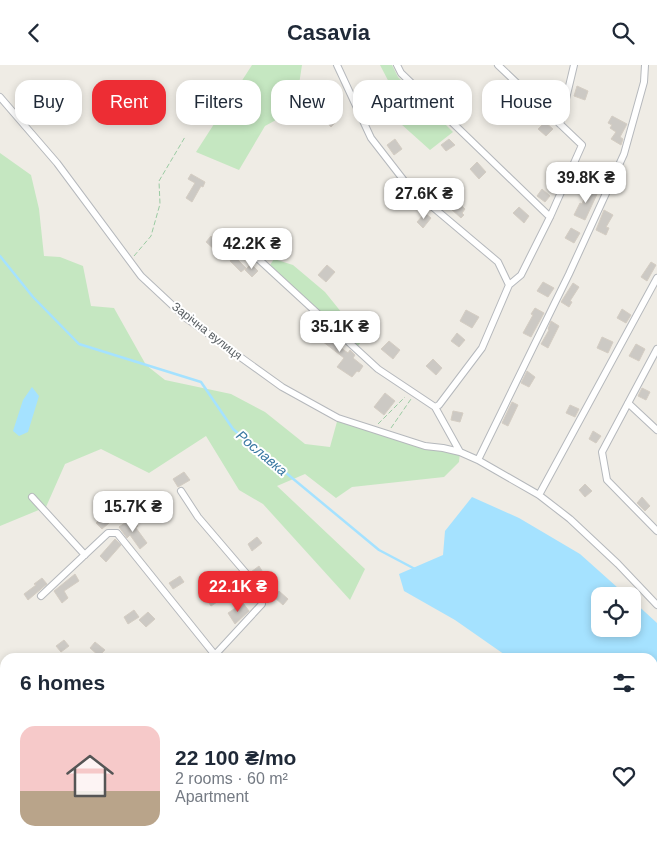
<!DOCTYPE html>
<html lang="en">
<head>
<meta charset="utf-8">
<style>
  body { margin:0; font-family:Helvetica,sans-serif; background:#f2f2f3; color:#1f2937; height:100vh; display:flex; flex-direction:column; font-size:19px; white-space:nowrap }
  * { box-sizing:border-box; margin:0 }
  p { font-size:16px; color:#747a83 }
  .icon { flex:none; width:28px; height:28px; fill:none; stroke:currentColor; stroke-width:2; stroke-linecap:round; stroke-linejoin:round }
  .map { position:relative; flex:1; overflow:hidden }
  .panel { position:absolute; left:0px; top:588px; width:658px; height:196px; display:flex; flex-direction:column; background:#fff; border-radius:15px 15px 0 0; box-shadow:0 2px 8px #0003 }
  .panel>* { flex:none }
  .guide { position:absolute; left:15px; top:15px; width:628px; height:45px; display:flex; gap:10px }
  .tools { position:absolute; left:591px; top:522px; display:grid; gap:10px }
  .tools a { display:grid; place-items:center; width:50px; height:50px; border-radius:10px; background:#fff; box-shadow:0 2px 8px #0003; font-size:25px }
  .price { position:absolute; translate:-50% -42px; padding:0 11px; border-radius:10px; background:#fff; color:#222; font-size:16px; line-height:32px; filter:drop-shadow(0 1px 2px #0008) }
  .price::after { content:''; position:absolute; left:50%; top:30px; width:15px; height:11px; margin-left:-8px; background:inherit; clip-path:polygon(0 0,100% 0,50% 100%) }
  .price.selected { background:#ed2d34; color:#fff }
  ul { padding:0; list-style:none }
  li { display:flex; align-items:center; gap:15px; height:125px; padding:0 20px }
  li+li { border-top:1px solid #e0e1e3 }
  li span { display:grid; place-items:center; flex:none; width:140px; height:100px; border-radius:15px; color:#555 }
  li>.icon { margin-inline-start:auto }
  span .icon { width:60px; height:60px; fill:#fffc; stroke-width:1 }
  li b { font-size:21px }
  h2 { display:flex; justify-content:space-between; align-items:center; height:60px; padding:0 20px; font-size:21px }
  .pill { padding:0 18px; border-radius:15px; background:#fff; box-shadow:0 2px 8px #0003; font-size:18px; line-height:45px }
  .pill.selected { background:#ed2d34; color:#fff }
  header { display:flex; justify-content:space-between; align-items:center; height:65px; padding:0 20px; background:#fff; font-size:22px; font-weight:600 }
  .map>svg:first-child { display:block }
  .green { fill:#c5e7c1 }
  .water { fill:#a5e2ff }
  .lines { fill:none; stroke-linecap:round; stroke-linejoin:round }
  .stream { stroke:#a5e2ff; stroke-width:2.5 }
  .building { fill:#ccc9c4; stroke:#d4cdc3 }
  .minor-casing { stroke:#b5b8bc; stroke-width:8 }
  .path { stroke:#9bcba3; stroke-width:1; stroke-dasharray:5 2.5; stroke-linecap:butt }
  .minor { stroke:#fff; stroke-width:6 }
  .labels { text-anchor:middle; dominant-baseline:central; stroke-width:4; stroke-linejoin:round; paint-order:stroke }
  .street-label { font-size:12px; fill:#5c6266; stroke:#fff }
  .water-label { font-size:14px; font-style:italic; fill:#3a78a2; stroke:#fff }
</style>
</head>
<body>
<header><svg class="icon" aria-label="back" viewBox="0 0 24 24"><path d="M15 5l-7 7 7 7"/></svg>Casavia<svg class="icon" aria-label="search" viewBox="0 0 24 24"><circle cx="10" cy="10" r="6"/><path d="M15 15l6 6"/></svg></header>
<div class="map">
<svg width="657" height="783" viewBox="0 0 657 783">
  <rect width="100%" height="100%" fill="#efece5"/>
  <path class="green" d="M252,0h50l-4,26 -13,4v20l-20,11 -26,44 -43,-18z
    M380,0h12l6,12 55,55 -23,18 -29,-26 -18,-22 9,-14z
    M0,88l31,22 8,34 5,47 16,1 23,9 8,40 23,2 32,57 19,15 66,14 34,18 40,32 25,3 8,-29 87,28 35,6 -1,10 -15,15 -92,10 -16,11 -31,-24 -28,12 88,83 -15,31 -87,-96 -24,-14 -33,-54 -57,37 -48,-24 -36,15 -19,43 -46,19z
    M274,194l19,6 32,27 38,47 -5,7 -88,-81z"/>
  <path class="water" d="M32,322l7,9 -11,36 -9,4 -6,-5 10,-31z
    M472,432l47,21 61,36 47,42h-27v33h32l1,-28 24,22v225h-74l-1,-4h70v-187h-144l-53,-37 -51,-29 -5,-17 44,-19 2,-24z"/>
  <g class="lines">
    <path class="stream" d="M0,191l33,41 46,47 122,38 32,47 146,121 36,19"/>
  </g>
  <path class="building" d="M538,19l12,2 -2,10 -12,-2z
    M577,21l11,5 -3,9 -11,-4z
    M506,22l9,7 -7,7 -8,-7z
    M381,44l4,9 -11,6 -5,-9z
    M329,45l9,10 -7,7 -9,-10z
    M612,51l15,8 -7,13 3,2 -2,6 -10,-6 5,-7 -6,-4 2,-3 -4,-2z
    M545,57l8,7 -7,7 -8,-7z
    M395,74l7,10 -8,6 -7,-10z
    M449,74l6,6 -9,6 -5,-6z
    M477,97l9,10 -7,7 -9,-10z
    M191,109l14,8 -2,5 -2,-1 -9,16 -6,-4 9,-15 -7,-4z
    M589,122l9,5 -13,28 -11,-5 6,-12 2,1z
    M542,124l8,7 -5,6 -8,-6z
    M445,130l12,12 3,-3 5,5 -3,4 2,2 -3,3 -21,-19z
    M519,142l10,9 -5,7 -11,-10z
    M604,145l9,5 -7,12 3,1 -3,7 -10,-5z
    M425,148l6,5 -8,10 -6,-6z
    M571,163l9,5 -6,10 -9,-5z
    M211,171l8,8 -5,5 -8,-7z
    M234,191l12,12 -5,4 -11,-11z
    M651,197l5,3 -9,16 -6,-4z
    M251,199l7,7 -6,6 -7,-7z
    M327,200l8,7 -9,10 -8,-7z
    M543,217l11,6 -6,9 -11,-6z
    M573,218l6,4 -9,14 2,1 -3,5 -8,-5z
    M535,243l9,5 -13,24 -8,-4 10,-18 -2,-1z
    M622,244l9,6 -5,8 -9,-5z
    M466,245l13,7 -7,11 -12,-7z
    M551,256l8,5 -11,22 -7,-4 8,-14 -1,-1z
    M315,261l24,17 -2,2 11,8 2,-3 5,5 -2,3 10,8 -4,6 -2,-1 -5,6 -15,-10 7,-9 -31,-24 1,-1 -3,-2z
    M457,268l8,7 -6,7 -8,-6z
    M602,272l11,5 -5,11 -11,-5z
    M389,276l11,9 -7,9 -12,-10z
    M636,279l9,5 -6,12 -10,-5z
    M433,294l9,9 -6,7 -10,-9z
    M527,306l8,6 -6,10 -8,-4z
    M642,323l8,4 -4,8 -8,-4z
    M385,328l10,8 -11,14 -10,-8z
    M512,337l6,3 -10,21 -6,-3z
    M570,340l9,4 -4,8 -9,-4z
    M453,346l10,2 -3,9 -9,-2z
    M593,366l8,5 -5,7 -7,-4z
    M184,407l6,8 -12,7 -5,-8z
    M585,419l7,7 -7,6 -6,-7z
    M642,432l8,9 -5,5 -8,-8z
    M103,452l6,6 -7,6 -6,-6z
    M132,453l6,8 -2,2 11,15 -7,6 -10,-14 -3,3 -8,-11z
    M257,472l5,6 -10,8 -4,-7z
    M115,474l6,6 -15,17 -6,-6z
    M259,501l5,8 -7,5 -6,-7z
    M75,509l4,7 -15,10 4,7 -6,5 -8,-12z
    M180,511l4,6 -11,7 -4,-6z
    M42,513l5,6 -19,16 -4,-6 12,-9 -2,-1z
    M279,526l9,8 -5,6 -9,-8z
    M216,529l4,6 -9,6 -4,-6z
    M243,538l6,8 -14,13 -7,-11z
    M134,545l5,7 -11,7 -4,-7z
    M148,547l7,7 -9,8 -7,-7z
    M64,575l5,6 -8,6 -5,-6z
    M95,577l10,8 -6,6 -9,-8z"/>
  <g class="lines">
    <defs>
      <path id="minor" d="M337,0l34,73 38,49 89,75 11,23 -27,63 -43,57 -4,2 25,45 18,8 61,35 31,24 48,45 39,41
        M397,0l4,8 149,144
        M498,0l84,80 -32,72 -29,58 -12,10
        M0,32l57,66 84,113 45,42 96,69 56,31 87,28 18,2 17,4
        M560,59l14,-59
        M241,178l137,126 57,38
        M657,284l-55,103 5,28 50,51
        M628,338l29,27
        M478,395l91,-186 55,-120 20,-72 1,-17
        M181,426l17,26 59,69 5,18 -49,53
        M539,430l118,-217
        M32,432l53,58
        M41,531l67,-63h9l98,122
        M0,667h5
        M0,764l5,7
        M12,779l4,4
        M389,779v4
        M70,783l4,-4"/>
    </defs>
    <use href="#minor" class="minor-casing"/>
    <path class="path" d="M134,191l17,-20 9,-32 -1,-23 26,-44
      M378,359l27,-27
      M391,363l20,-29"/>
    <use href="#minor" class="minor"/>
  </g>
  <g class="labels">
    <g class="street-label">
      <text transform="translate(207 266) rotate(38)">Зарічна вулиця</text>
    </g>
    <g class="water-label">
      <text transform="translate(262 388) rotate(40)">Рославка</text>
    </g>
  </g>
</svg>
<div class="tools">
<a><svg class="icon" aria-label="locate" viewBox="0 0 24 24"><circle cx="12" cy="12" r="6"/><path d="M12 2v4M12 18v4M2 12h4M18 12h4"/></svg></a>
</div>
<b class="price" style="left:586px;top:139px">39.8K ₴</b>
<b class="price" style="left:424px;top:155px">27.6K ₴</b>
<b class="price" style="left:252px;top:205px">42.2K ₴</b>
<b class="price" style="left:340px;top:288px">35.1K ₴</b>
<b class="price" style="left:133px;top:468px">15.7K ₴</b>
<b class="price selected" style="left:238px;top:548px">22.1K ₴</b>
<div class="guide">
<a class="pill">Buy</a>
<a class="pill selected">Rent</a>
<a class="pill">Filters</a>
<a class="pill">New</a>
<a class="pill">Apartment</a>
<a class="pill">House</a>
</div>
<section class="panel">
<h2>6 homes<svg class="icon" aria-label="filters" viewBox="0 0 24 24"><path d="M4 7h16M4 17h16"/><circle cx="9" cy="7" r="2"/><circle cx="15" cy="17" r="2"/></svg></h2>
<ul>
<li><span style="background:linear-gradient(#f6c9c9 65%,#b9a48a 0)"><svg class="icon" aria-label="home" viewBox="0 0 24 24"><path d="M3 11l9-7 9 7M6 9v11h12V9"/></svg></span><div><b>22 100 ₴/mo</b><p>2 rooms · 60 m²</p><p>Apartment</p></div><svg class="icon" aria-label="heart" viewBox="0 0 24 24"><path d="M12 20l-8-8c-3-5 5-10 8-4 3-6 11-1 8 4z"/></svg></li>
</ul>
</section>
</div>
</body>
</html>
